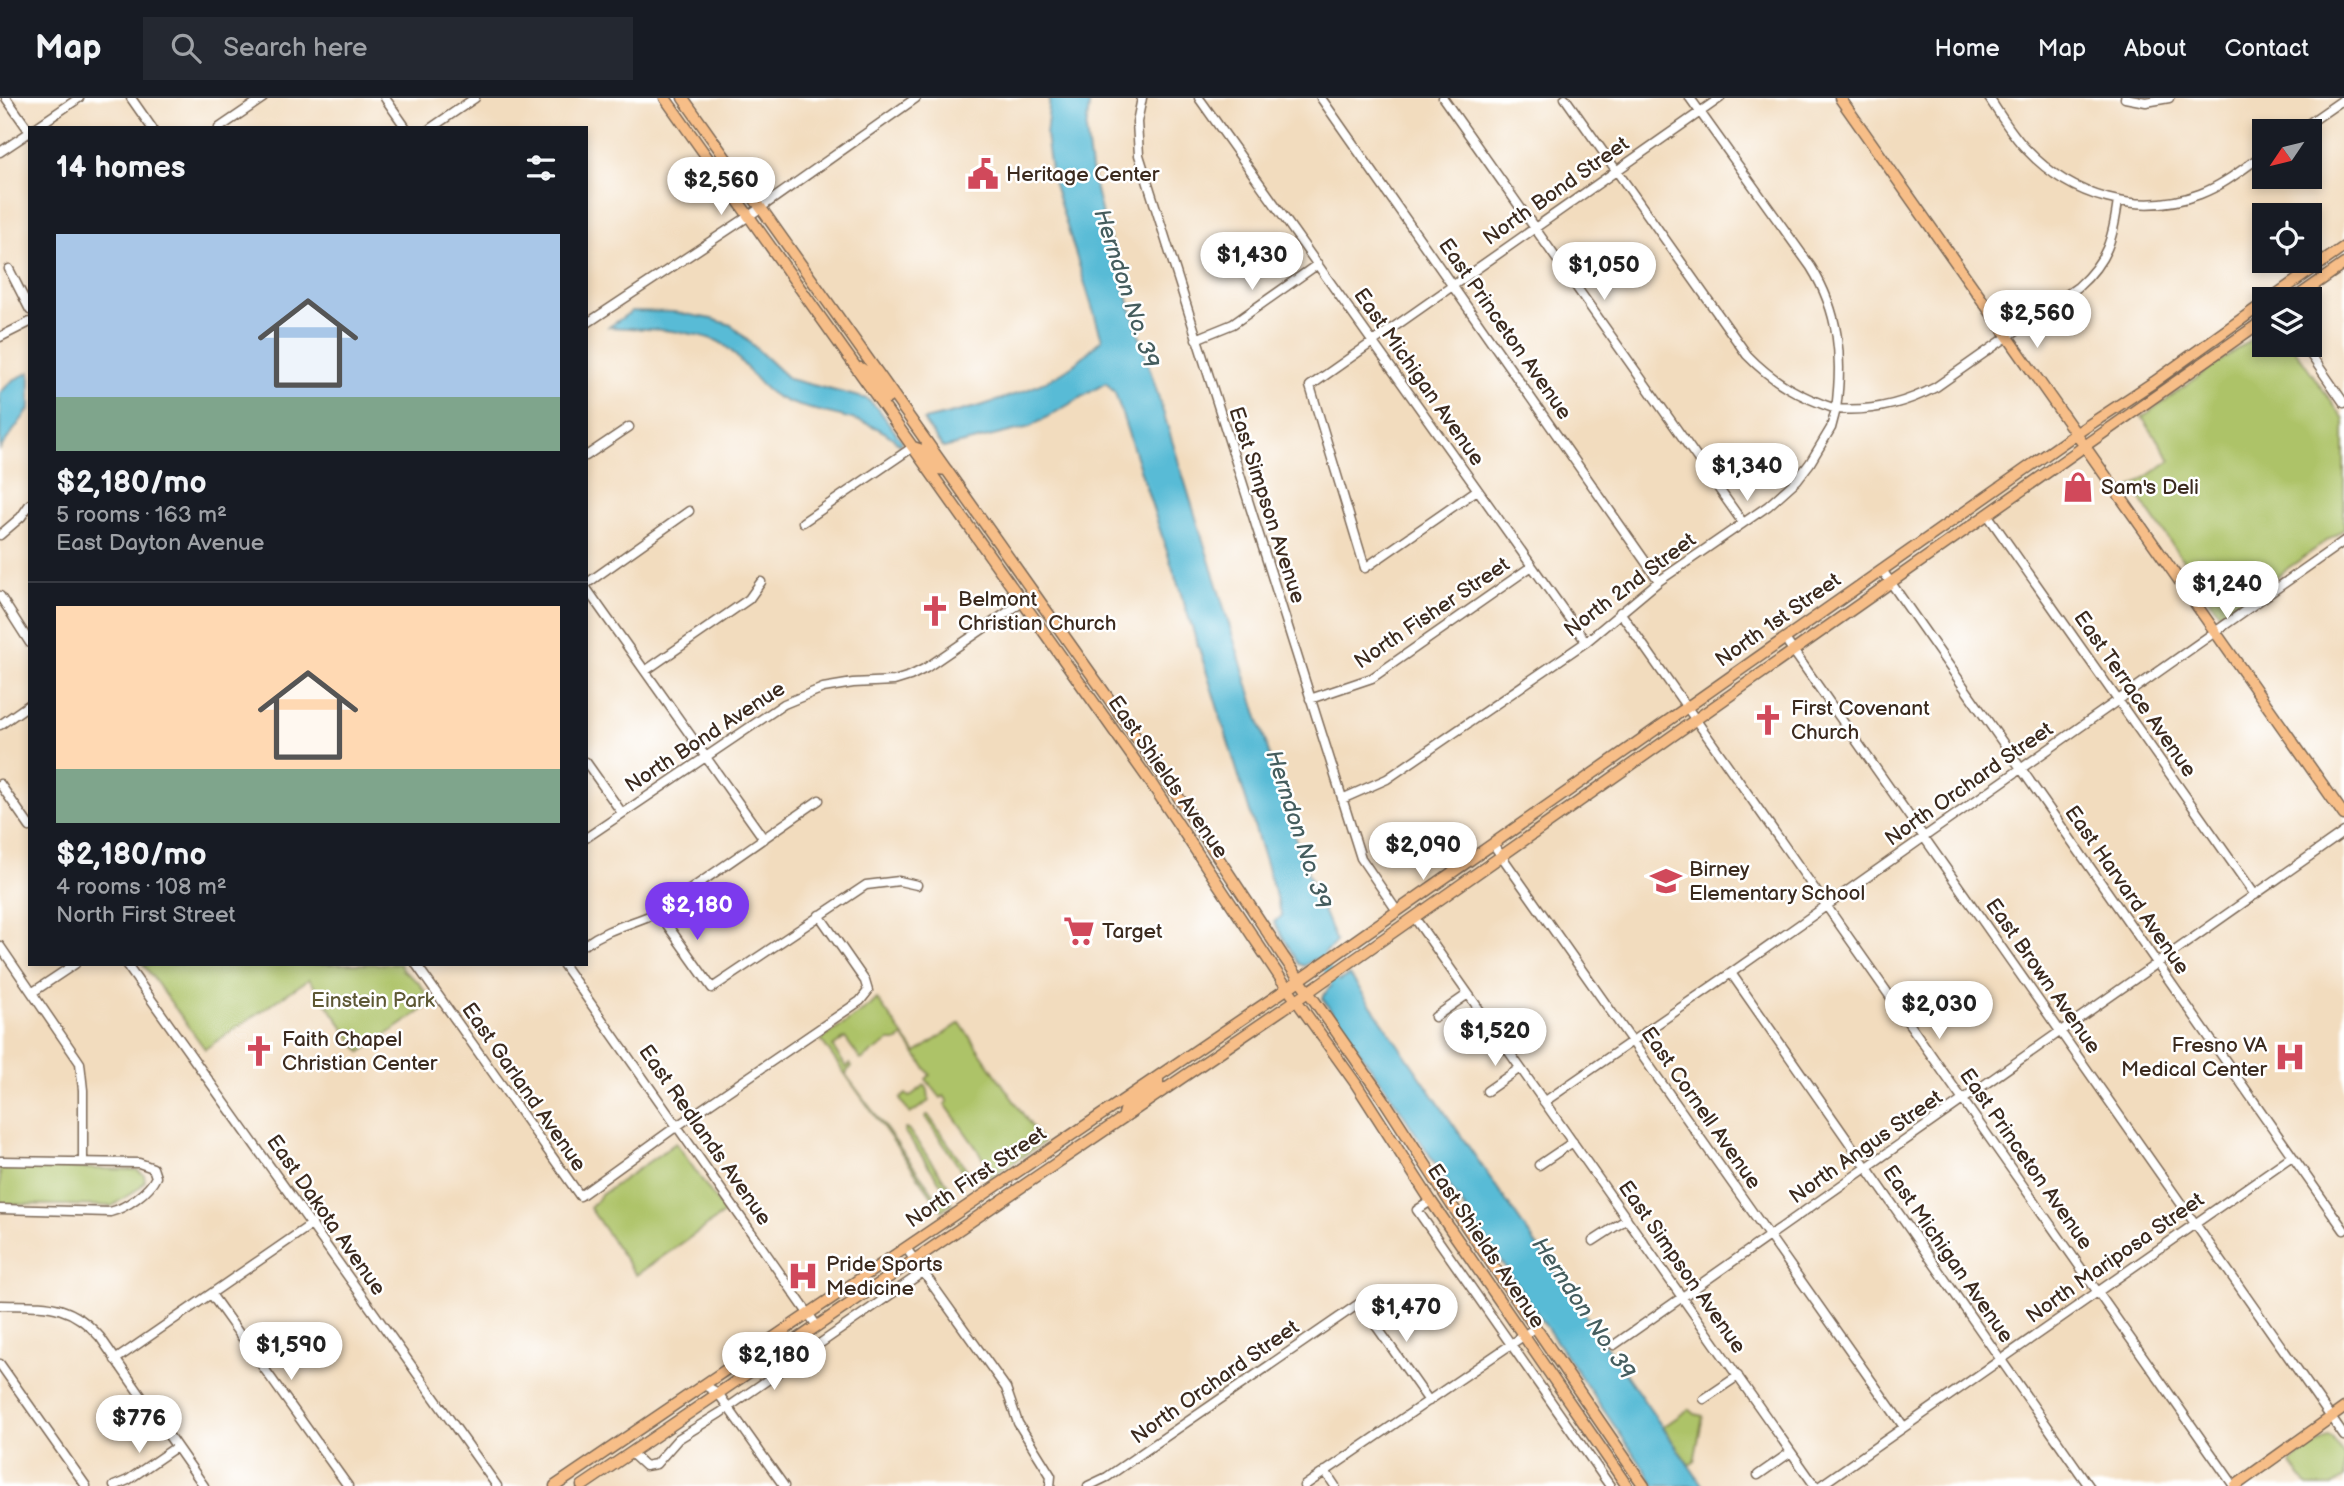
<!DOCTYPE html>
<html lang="en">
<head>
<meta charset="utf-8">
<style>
  body { margin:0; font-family:"Balsamiq Sans",sans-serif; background:#242831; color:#f1f3f6; height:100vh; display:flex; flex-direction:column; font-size:26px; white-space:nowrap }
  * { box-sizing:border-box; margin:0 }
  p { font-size:23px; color:#9ea1a6 }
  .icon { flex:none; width:38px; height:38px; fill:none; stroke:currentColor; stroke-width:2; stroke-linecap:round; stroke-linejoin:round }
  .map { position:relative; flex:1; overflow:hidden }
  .side { position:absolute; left:28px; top:28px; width:560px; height:840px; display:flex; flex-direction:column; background:#171b24; border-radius:0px; box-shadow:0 4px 10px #0003 }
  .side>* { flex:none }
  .needle { width:46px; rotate:235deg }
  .tools { position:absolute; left:2252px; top:21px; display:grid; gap:14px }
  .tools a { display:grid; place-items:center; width:70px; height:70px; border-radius:0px; background:#171b24; box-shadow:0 4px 10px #0003; font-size:35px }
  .price { position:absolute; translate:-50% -60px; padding:0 16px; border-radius:24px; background:#fff; color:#222; font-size:23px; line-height:46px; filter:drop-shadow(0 2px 4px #0008) }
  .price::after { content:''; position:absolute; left:50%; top:42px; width:21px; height:16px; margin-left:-10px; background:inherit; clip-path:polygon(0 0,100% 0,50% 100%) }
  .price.active { background:#7c3aed; color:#fff }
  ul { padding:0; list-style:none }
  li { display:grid; align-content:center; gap:14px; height:371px; padding:0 28px }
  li+li { border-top:2px solid #363941 }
  li span { display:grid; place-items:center; height:217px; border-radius:0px; color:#555 }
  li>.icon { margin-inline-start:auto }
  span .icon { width:126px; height:126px; fill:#fffc; stroke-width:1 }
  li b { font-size:30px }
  h2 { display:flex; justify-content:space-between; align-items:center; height:84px; padding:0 28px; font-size:30px }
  header { display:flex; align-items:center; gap:42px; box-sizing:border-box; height:98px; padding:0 35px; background:#171b24; border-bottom:2px solid #363941 }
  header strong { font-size:33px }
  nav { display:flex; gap:38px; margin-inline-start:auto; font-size:24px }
  .search { width:490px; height:63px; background:#242831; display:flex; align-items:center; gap:18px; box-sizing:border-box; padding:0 24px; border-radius:0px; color:#9ea1a6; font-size:26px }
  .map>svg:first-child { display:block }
  .green { fill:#adc368; stroke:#747643; stroke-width:2 }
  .water { fill:#58bbd6; stroke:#4a727a; stroke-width:2 }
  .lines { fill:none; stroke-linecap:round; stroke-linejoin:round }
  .canal { stroke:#58bbd6; stroke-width:8 }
  .minor-casing { stroke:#7b6856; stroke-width:11 }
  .major-casing { stroke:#7b6856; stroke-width:13 }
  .minor { stroke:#fff; stroke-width:8 }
  .major { stroke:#f7be88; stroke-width:10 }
  .labels { text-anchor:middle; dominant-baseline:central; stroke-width:5; stroke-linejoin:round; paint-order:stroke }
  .poi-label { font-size:21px; fill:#3b2a1e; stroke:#fff; text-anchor:start }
  .street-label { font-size:21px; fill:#3b2a1e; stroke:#fff }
  .park-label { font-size:21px; fill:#5d5834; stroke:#fff }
  .water-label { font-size:23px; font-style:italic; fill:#455d5e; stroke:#fff }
</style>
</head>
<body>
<header>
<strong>Map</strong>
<div class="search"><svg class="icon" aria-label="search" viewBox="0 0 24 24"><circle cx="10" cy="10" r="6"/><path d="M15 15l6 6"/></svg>Search here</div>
<nav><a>Home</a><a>Map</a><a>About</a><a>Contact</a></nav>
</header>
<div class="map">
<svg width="2344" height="1388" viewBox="0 0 2344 1388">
  <rect width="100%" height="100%" fill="#fff"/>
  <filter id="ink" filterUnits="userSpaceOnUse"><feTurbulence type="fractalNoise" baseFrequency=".0143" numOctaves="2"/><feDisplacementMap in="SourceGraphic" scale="14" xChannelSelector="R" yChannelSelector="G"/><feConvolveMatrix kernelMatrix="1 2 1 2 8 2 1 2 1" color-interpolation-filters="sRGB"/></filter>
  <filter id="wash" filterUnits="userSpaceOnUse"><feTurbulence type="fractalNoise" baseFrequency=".00686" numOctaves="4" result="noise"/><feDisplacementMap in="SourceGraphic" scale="28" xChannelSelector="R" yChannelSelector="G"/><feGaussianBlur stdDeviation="1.57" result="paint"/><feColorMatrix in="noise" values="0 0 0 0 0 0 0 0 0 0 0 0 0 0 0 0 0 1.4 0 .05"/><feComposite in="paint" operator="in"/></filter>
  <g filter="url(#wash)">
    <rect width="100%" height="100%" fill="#f2dcbe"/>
    <path class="green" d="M2264,232v15h28l52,75v109l-123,86 -89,-128 39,-27 -29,-43z
      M143,866h257l2,6 16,12 15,21 -72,49 -52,-73 -104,70z
      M877,901l39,54 44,-30 83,120 -54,35 1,-11 -45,-63 3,-2 -4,-6 -3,2 -15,-19 4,-4 -27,-39 -4,5h-10l-28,19 -16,-22 -12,9 13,20 4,-3 2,3 -4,3 -2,5 92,124 12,2 2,2 -10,7 -121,-170 49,-34z
      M925,987l3,5 1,11 -19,13 -10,-15 6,-5 3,3z
      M926,1017h2l40,56 -1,3h-3l-39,-57z
      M905,1031h3l40,56 -1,3h-3l-40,-57z
      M676,1045l49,70 -89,62 -46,-67 11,-13z
      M0,1068l137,4 7,5 1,6 -6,7 -27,18 -112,-2z
      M1689,1311l6,5 8,2 -9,46 -5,3 -26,-38z
      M2328,1339l4,1 12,17v23l-12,8h-25l-17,-23z"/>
    <path class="water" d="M1050,0h40l-4,32 5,39 11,46 199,641 35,86 -10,10 -22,14 -5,-2 -25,-42 8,-6 -77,-249 -90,-274 -9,-10 -76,44 -87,21 -18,-25 -1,-3c48,-11 109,-26 149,-55 10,-8 19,-17 29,-26l-50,-161 -6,-43z
      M632,213l42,1 38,7 19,6 58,54 78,20 12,11 23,31 -2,4c-30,-33 -85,-28 -123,-48 -24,-13 -40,-49 -62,-57 -29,-11 -75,-11 -106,-13z
      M30,274v36l-30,41v-56l13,-13z
      M1350,877l353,511h-47l-202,-293 -58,-90 -73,-104c3,-13 16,-19 27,-24z"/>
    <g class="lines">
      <path class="canal" d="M1315,849l24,44"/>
    </g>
  </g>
  <g filter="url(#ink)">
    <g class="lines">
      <defs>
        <path id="minor" d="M6,0l24,34
          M131,0l21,30
          M385,0l21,30
          M1142,0l-5,24 2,33 222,703 36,53
          M1199,0l387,544
          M1321,0l338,483
          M1443,0l300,425
          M1565,0l182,257c26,27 53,42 89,54 7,-52 3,-97 -25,-142l-121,-169
          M1989,0c12,18 23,37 38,52 44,47 112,67 173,44 24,-9 44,-26 64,-40
          M2125,0l21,4 23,-4
          M35,30l44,-30
          M219,30l44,-30
          M431,30l44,-30
          M2298,33l46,-32
          M0,54l30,-20
          M9,171l21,41
          M586,226l163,-108 167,-118
          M0,239l30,-15
          M1196,241l37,-15 85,-60
          M2304,247l40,58
          M586,358l43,-29
          M1477,392l-112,78 -55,-182 410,-288
          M1987,416l268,381
          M803,424l110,-75
          M0,437l21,-18 9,-13
          M1882,472l462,660
          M586,486l103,-73
          M586,490l178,251
          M0,498l30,47
          M1620,514l614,874
          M1785,541l559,797
          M645,573l104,-72 12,-17
          M1310,601l62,-21 160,-112
          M0,627l30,-21
          M586,664l36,51
          M0,686l30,43
          M1342,701l45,-20 199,-137 73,-61 109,-75 29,-26 13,-17 21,-35 5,-19c36,3 68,-5 100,-22l142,-100c29,-26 35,-48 40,-86
          M586,740l198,-134 39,-16 30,-5 41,-2 16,-5 16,-8 108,-74
          M1493,746l411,583
          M658,814l54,76 154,-103 33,-4 18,4
          M1414,819l401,569
          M586,846c24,-17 47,-20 72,-32l161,-112
          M0,848l80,117 3,27v72
          M126,866l371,522
          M416,866l164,232 97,-70 183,-125 8,-10 -3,-10 -46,-66
          M563,866l254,362
          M1731,875l358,513
          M33,894l42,-28
          M1435,919l33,-23
          M1487,993l33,-23
          M1544,1004l187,-129 613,-432
          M0,1063l139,2 14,5 3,9c-7,15 -30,31 -46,35l-110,-3
          M1539,1067l34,-23
          M1431,1103l-14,9 193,276
          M1593,1143l34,-22
          M906,1150l100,140 12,35 33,53 -1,10
          M211,1196l137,192
          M0,1207c44,1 68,-4 100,32l104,149
          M1614,1247l730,-513
          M115,1262l197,-136
          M0,1266l86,122
          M704,1287l14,8 66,93
          M1704,1301l34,-23
          M631,1355l14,13 11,-2 22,-25 42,-26 203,-141
          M1325,1373l10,15
          M1758,1377l33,-23
          M114,1388l14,-6 48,-33
          M1088,1388l19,-9 253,-174 69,98
          M1304,1388l231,-158
          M1820,1388l472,-330"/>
        <path id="major" d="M665,0l486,685 130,196 75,105 75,117 196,285
          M683,0l494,697 106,161 99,141 69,107 193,282
          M1840,0l504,717
          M2270,201l74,-52
          M2294,201l50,-35
          M861,270l11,8 16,22
          M913,349l12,4 13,18 9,1
          M1123,1020l3,-11 32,-22v-8
          M555,1388l733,-498 789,-555 77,-51 110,-79
          M582,1388l726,-494 956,-672
          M2235,1388l109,-78"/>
      </defs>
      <use href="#minor" class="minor-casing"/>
      <use href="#major" class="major-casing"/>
      <use href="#minor" class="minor"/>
      <use href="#major" class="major"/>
    </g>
  </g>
  <defs>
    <symbol id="civic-bare" viewBox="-9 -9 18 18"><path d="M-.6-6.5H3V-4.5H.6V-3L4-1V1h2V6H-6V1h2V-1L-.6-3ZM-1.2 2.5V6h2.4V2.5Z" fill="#d1495b" stroke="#fff" stroke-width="2.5" paint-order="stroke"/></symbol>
    <symbol id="shop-bare" viewBox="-9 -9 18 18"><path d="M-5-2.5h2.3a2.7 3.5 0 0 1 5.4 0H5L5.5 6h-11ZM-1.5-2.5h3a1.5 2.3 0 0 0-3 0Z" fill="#d1495b" stroke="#fff" stroke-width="2.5" paint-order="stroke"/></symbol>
    <symbol id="church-bare" viewBox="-9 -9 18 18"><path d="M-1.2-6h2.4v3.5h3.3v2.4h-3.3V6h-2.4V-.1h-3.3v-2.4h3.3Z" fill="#d1495b" stroke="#fff" stroke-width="2.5" paint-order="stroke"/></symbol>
    <symbol id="school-bare" viewBox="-9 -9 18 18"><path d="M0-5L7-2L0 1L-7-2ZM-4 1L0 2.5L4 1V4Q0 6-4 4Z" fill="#d1495b" stroke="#fff" stroke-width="2.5" paint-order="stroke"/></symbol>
    <symbol id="supermarket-bare" viewBox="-9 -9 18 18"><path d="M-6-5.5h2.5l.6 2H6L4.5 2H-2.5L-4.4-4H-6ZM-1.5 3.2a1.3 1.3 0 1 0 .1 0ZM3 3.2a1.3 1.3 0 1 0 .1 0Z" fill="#d1495b" stroke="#fff" stroke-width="2.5" paint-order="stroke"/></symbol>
    <symbol id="hospital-bare" viewBox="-9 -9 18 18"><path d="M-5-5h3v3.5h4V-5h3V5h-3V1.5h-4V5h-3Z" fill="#d1495b" stroke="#fff" stroke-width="2.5" paint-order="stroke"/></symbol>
  </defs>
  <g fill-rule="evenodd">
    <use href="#civic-bare" x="961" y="54" width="44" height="44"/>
    <use href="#shop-bare" x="2056" y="367" width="44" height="44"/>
    <use href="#church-bare" x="913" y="491" width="44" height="44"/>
    <use href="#church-bare" x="1746" y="600" width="44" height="44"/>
    <use href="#school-bare" x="1644" y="761" width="44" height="44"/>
    <use href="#supermarket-bare" x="1057" y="811" width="44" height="44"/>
    <use href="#church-bare" x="237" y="931" width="44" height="44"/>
    <use href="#hospital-bare" x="2268" y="937" width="44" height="44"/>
    <use href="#hospital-bare" x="781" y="1156" width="44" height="44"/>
  </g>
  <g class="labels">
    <g class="poi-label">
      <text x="1006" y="76">Heritage Center</text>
      <text x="2101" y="389">Sam's Deli</text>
      <text x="958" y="501">Belmont<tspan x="958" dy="24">Christian Church</tspan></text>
      <text x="1791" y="610">First Covenant<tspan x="1791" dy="24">Church</tspan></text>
      <text x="1689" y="771">Birney<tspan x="1689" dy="24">Elementary School</tspan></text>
      <text x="1102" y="833">Target</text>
      <text x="282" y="941">Faith Chapel<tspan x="282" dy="24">Christian Center</tspan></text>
      <text x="2267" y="947" text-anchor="end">Fresno VA<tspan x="2267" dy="24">Medical Center</tspan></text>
      <text x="826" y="1166">Pride Sports<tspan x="826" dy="24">Medicine</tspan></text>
    </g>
    <g class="street-label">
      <text transform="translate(1556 93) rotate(-35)">North Bond Street</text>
      <text transform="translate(1505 231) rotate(55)">East Princeton Avenue</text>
      <text transform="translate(1419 279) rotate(55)">East Michigan Avenue</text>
      <text transform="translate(1267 407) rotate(72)">East Simpson Avenue</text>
      <text transform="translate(1630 487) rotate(-37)">North 2nd Street</text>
      <text transform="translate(1432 515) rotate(-34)">North Fisher Street</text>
      <text transform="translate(1778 522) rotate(-35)">North 1st Street</text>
      <text transform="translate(2135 596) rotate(55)">East Terrace Avenue</text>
      <text transform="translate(705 639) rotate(-33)">North Bond Avenue</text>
      <text transform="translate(1168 679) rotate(55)">East Shields Avenue</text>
      <text transform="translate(1969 686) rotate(-35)">North Orchard Street</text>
      <text transform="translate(2127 792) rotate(55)">East Harvard Avenue</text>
      <text transform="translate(2043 878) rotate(55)">East Brown Avenue</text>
      <text transform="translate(524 989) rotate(55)">East Garland Avenue</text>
      <text transform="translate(1701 1010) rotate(55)">East Cornell Avenue</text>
      <text transform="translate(705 1037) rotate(55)">East Redlands Avenue</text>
      <text transform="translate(1866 1049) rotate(-35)">North Angus Street</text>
      <text transform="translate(2026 1061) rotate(55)">East Princeton Avenue</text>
      <text transform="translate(976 1079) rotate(-34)">North First Street</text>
      <text transform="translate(326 1117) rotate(55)">East Dakota Avenue</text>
      <text transform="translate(1486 1148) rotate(56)">East Shields Avenue</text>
      <text transform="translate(1948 1156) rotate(55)">East Michigan Avenue</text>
      <text transform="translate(2115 1160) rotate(-35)">North Mariposa Street</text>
      <text transform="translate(1682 1169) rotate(55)">East Simpson Avenue</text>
      <text transform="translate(1215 1284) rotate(-35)">North Orchard Street</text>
    </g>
    <g class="park-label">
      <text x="373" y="902">Einstein Park</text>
    </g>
    <g class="water-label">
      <text transform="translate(1126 190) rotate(72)">Herndon No. 39</text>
      <text transform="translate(1298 731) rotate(72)">Herndon No. 39</text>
      <text transform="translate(1583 1210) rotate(56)">Herndon No. 39</text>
    </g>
  </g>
</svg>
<div class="tools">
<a><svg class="needle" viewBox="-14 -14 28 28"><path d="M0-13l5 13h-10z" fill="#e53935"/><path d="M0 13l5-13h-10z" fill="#9ea1a6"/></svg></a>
<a><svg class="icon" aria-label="locate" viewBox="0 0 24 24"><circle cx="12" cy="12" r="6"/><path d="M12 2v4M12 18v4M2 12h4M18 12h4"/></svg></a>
<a><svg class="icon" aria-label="layers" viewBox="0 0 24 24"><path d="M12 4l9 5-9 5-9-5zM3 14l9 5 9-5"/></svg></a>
</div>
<b class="price" style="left:721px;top:119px">$2,560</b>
<b class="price" style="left:1252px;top:194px">$1,430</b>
<b class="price" style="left:1604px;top:204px">$1,050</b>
<b class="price" style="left:2037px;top:252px">$2,560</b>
<b class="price" style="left:1747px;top:405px">$1,340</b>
<b class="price" style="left:2227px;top:523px">$1,240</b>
<b class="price" style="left:1423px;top:784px">$2,090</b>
<b class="price active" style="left:697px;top:844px">$2,180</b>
<b class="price" style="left:1939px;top:943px">$2,030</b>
<b class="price" style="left:1495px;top:970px">$1,520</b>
<b class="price" style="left:1406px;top:1246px">$1,470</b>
<b class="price" style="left:291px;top:1284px">$1,590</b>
<b class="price" style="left:774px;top:1294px">$2,180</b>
<b class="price" style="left:139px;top:1357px">$776</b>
<section class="side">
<h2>14 homes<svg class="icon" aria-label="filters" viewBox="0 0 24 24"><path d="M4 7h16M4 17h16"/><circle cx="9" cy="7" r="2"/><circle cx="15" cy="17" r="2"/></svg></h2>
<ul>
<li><span style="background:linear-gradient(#a9c7e8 75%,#7fa58c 0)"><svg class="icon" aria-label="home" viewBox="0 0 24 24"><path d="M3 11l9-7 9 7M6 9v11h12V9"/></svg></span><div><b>$2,180/mo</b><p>5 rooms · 163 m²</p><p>East Dayton Avenue</p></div></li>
<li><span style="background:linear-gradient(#ffd9b3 75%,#7fa58c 0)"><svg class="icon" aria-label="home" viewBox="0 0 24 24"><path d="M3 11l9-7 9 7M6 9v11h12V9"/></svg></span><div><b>$2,180/mo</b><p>4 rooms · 108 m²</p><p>North First Street</p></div></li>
</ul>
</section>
</div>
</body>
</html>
